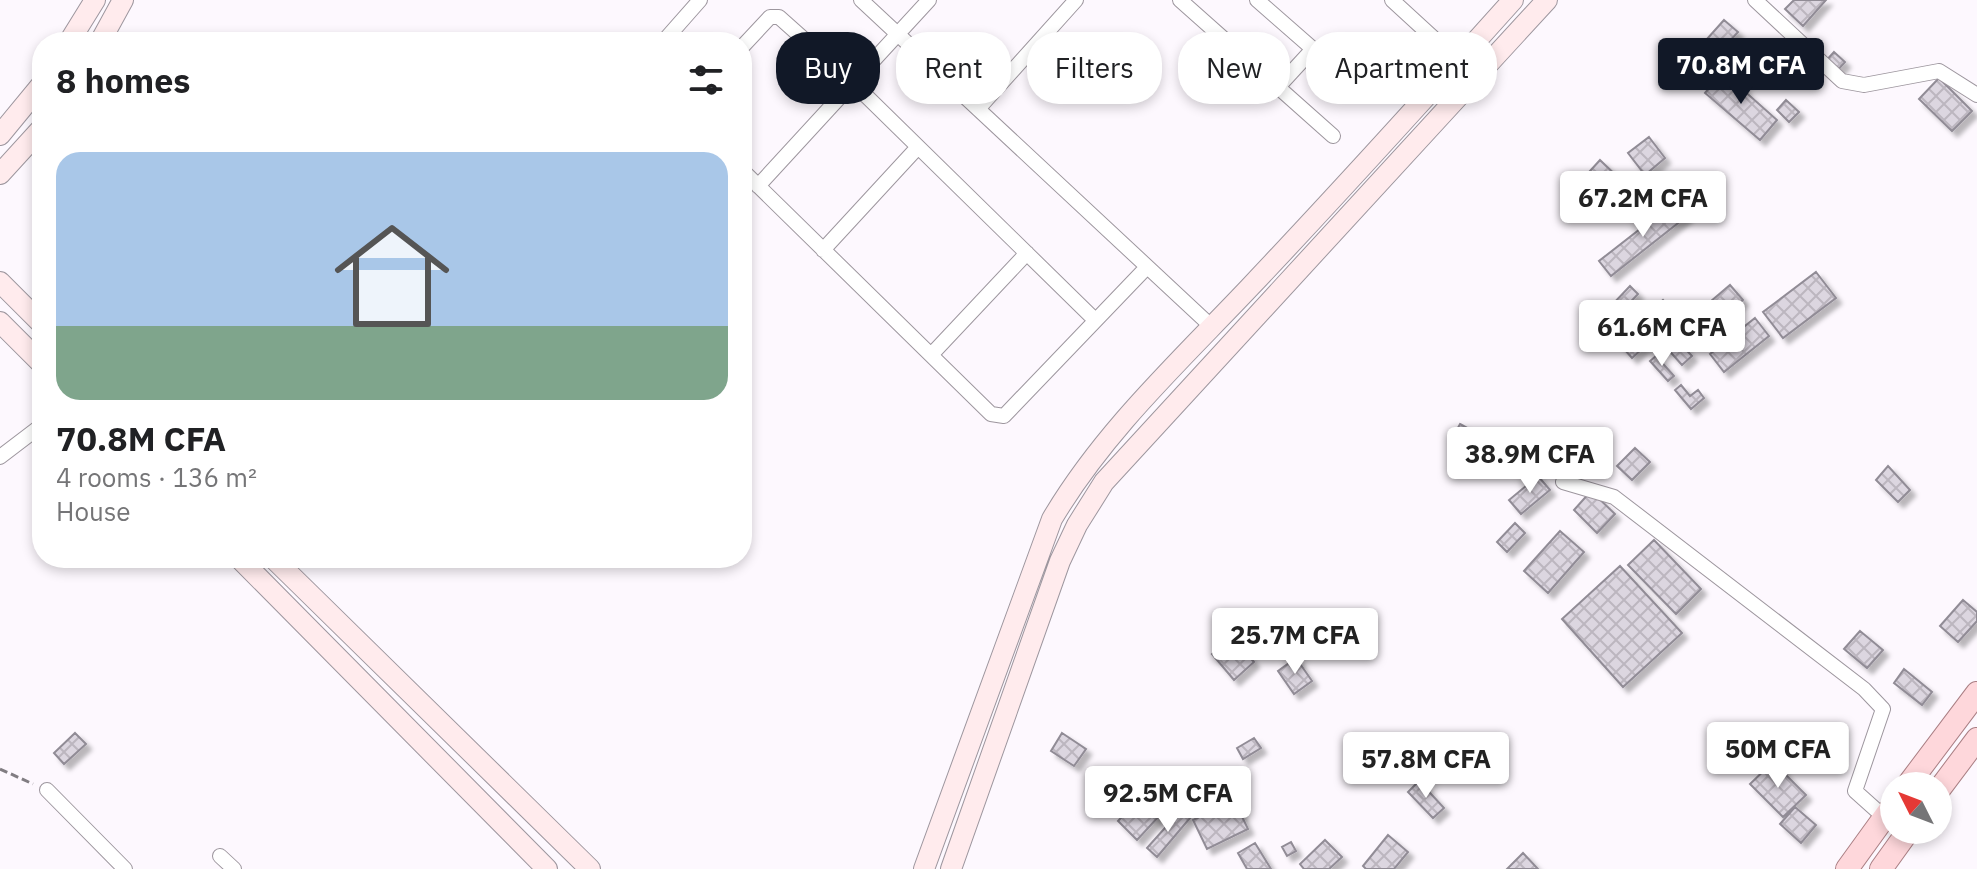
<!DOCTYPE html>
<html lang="en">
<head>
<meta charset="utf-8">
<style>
  body { margin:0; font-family:"IBM Plex Sans",sans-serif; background:#f6f6f6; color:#202124; height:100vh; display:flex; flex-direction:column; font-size:30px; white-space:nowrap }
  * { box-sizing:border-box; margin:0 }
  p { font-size:26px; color:#757577 }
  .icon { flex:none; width:44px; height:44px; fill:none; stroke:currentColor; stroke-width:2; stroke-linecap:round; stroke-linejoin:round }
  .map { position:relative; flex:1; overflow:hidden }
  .panel { position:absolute; left:32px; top:32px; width:720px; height:536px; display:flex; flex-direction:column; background:#fff; border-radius:32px; box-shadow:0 4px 12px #0003 }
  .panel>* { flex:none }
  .guide { position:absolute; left:776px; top:32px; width:760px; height:72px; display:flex; gap:16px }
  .needle { width:52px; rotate:312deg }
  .tools { position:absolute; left:1880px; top:772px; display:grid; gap:16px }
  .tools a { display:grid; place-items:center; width:72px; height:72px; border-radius:50%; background:#fff; box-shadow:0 4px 12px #0003; font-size:40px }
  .price { position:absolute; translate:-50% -68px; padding:0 18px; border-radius:8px; background:#fff; color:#222; font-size:26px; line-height:52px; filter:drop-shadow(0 2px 4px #0008) }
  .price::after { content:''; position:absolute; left:50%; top:48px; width:24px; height:18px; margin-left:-12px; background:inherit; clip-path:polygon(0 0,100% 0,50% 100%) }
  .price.current { background:#111827; color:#fff }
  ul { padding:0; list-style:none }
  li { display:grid; align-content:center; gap:16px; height:424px; padding:0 24px }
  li+li { border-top:2px solid #e0e0e0 }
  li span { display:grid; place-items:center; height:248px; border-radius:24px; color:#555 }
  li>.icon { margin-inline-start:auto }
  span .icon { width:144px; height:144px; fill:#fffc; stroke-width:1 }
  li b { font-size:34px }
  h2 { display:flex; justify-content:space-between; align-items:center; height:96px; padding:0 24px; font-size:34px }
  .chip { padding:0 28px; border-radius:32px; background:#fff; box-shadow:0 4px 12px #0003; font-size:28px; line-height:72px }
  .chip.current { background:#111827; color:#fff }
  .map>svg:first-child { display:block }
  .building { fill:url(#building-cross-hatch); stroke:#918c96; stroke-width:2; filter:url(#shadow) }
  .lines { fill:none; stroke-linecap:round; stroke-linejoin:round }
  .street-casing { stroke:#9d969e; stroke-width:16 }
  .secondary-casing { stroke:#9d969e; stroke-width:22 }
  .primary-casing { stroke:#aa7f84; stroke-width:24 }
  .path { stroke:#817d82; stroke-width:3; stroke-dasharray:8 4; stroke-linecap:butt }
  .street { stroke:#fff; stroke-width:14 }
  .secondary { stroke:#ffebed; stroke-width:20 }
  .primary { stroke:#fed7db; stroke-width:22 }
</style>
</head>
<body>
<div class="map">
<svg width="1977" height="869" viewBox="0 0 1977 869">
  <defs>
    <pattern id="building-cross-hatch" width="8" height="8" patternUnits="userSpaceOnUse" patternTransform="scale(2)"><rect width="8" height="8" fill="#dcd6e0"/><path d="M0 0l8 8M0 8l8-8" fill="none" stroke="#bcb6bf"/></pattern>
    <filter id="shadow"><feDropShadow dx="5.5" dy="5.5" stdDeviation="2" flood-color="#0004"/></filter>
  </defs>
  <rect width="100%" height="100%" fill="#fdf8fe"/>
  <path class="building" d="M1794,0h32l-23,26 -18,-17z
    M1724,20l14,12 -43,47 -13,-12z
    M1746,41l21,18 -8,9 -20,-19z
    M1834,52l11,10 -10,11 -11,-10z
    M1723,72l54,48 -17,20 -55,-47z
    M1939,78l33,33 -20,20 -33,-32z
    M1786,100l13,12 -10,10 -12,-12z
    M1649,137l16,21 -20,17 -17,-22z
    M1600,160l21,20 -29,33 -22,-20z
    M1676,201l11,15 -76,60 -12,-15z
    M1816,272l20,26 -53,40 -20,-26z
    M1730,285l13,15 -45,39 -14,-15z
    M1630,286l8,8 -18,19 -8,-8z
    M1663,300l15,16 -46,42 -14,-16z
    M1755,318l14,18 -45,36 -14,-18z
    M1674,337l18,19 -10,9 -17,-19z
    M1656,356l18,20 -6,5 -18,-20z
    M1681,385l9,11 8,-6 6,8 -13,11 -16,-19z
    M1460,424l38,21 -10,18 -38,-21z
    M1635,448l15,14 -18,18 -15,-14z
    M1888,466l22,24 -12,12 -22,-22z
    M1538,476l12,14 -29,24 -12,-14z
    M1591,491l24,23 -18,19 -23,-23z
    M1515,523l10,10 -18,19 -10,-10z
    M1560,531l24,21 -36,41 -24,-22z
    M1654,540l47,49 -25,25 -48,-49z
    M1620,566l62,67 -59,54 -61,-68z
    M1963,600l14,12v9l-19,21 -18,-16z
    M1860,631l23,19 -16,18 -23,-19z
    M1233,636l21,26 -20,18 -22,-26z
    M1296,658l16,23 -18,13 -16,-23z
    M1904,669l28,23 -10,13 -28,-22z
    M75,733l11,11 -22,20 -10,-11z
    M1062,733l24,16 -12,17 -23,-15z
    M1254,738l7,10 -18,11 -6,-11z
    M1773,762l33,33 -23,22 -33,-33z
    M1419,781l25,27 -11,10 -25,-26z
    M1154,782l19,19 -36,39 -19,-19z
    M1228,787l6,11 -12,7 -6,-11z
    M1234,800l14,29 -41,20 -14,-29z
    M1795,807l21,18 -15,18 -21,-19z
    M1181,810l9,8 -33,39 -10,-9z
    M1388,835l20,17 -14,17h-28l-3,-3z
    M1325,840l17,17 -13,12h-25l-4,-5z
    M1291,842l5,9 -9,5 -5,-9z
    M1255,843l16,26h-24l-9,-16z
    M1523,853l15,16h-31z"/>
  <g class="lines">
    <defs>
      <path id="street" d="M861,0l351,327
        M1180,0l153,136
        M1257,0l56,49 -35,38
        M1392,0l85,78
        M1755,0l87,81 22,4 75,-14 38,24
        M663,42l37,-42
        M742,47l28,-30h9l74,66 242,237
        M978,109l98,-109
        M742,170l249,244 13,2 143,-149
        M758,186l171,-186
        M823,250l95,-103
        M931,355l96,-102
        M0,457l42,-32
        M1563,482l51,15 250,192 19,20 -28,82 29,26
        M47,790l78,79
        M220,856l14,13"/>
      <path id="secondary" d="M69,42l26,-42
        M100,42l23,-42
        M0,135l42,-51
        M0,174l42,-46
        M0,282l42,42
        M0,322l42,42
        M239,558l308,311
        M273,558l317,311
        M924,869l128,-350c52,-88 128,-158 198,-232 89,-94 176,-190 263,-287
        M951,869l109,-308 17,-36 27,-43 443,-482"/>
      <path id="primary" d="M1907,786l70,-93
        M1938,791l39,-52
        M1847,869l47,-65
        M1881,869l28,-39"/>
    </defs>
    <use href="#street" class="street-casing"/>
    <use href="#secondary" class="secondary-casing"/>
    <use href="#primary" class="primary-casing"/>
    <path class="path" d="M0,769l33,15"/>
    <use href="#street" class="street"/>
    <use href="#secondary" class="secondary"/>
    <use href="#primary" class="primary"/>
  </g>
</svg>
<div class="tools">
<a><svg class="needle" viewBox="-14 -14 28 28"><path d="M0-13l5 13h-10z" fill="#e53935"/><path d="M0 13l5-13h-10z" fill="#757577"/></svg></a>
</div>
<b class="price current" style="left:1741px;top:106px">70.8M CFA</b>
<b class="price" style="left:1643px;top:239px">67.2M CFA</b>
<b class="price" style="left:1662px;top:368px">61.6M CFA</b>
<b class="price" style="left:1530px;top:495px">38.9M CFA</b>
<b class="price" style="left:1295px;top:676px">25.7M CFA</b>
<b class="price" style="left:1778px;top:790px">50M CFA</b>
<b class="price" style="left:1426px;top:800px">57.8M CFA</b>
<b class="price" style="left:1168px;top:834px">92.5M CFA</b>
<div class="guide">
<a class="chip current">Buy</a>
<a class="chip">Rent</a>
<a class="chip">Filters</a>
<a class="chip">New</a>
<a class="chip">Apartment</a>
</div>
<section class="panel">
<h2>8 homes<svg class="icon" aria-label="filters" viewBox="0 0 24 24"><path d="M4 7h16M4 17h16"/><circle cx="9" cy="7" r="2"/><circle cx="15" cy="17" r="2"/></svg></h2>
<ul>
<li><span style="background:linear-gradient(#a9c7e8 70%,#7fa58c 0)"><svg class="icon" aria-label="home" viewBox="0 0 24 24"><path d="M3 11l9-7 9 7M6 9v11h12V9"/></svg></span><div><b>70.8M CFA</b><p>4 rooms · 136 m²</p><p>House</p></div></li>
</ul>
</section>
</div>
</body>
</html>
